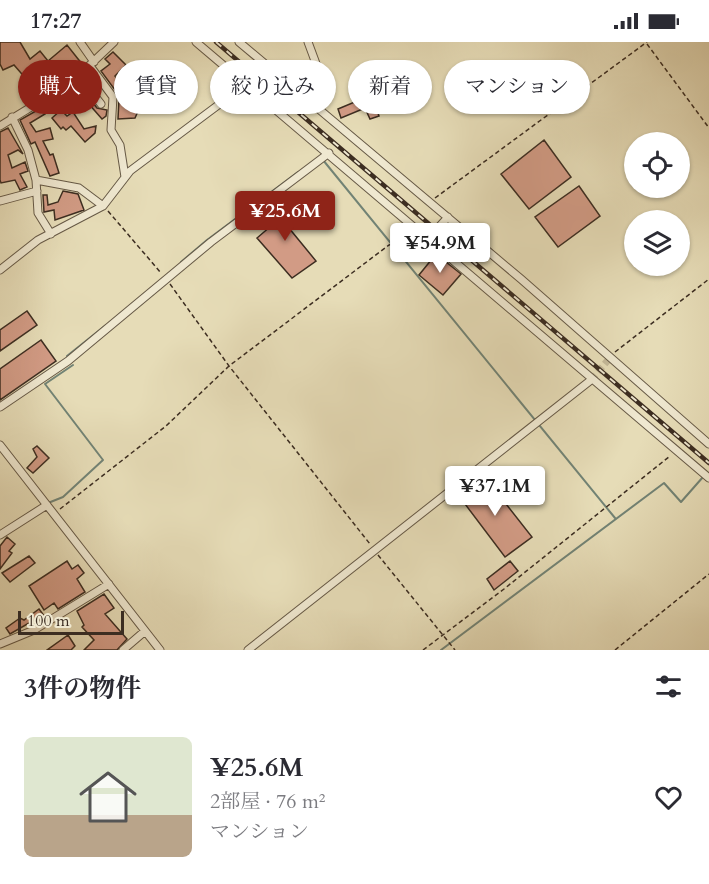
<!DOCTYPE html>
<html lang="ja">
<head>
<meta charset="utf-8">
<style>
  body { margin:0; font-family:Cardo,"Noto Serif JP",serif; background:#f7f7f7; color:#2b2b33; height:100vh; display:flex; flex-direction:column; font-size:22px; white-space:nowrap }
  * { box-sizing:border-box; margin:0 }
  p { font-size:20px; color:#7c7c81 }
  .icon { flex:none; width:33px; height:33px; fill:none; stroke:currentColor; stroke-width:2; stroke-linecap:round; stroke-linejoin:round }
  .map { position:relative; height:608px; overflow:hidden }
  .panel { display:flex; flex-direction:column; background:#fff; flex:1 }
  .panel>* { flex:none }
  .top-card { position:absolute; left:18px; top:18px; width:674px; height:54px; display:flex; gap:12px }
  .fabs { position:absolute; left:624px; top:90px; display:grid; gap:12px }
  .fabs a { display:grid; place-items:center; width:66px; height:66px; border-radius:50%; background:#fff; box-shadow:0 2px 4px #0004; font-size:30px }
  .scale { position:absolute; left:18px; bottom:15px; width:106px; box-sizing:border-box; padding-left:6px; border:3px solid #3c2d21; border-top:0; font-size:16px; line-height:21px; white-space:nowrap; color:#3c2d21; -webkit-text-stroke:4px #efe8d0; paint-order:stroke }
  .price { position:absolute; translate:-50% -51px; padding:0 14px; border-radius:6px; background:#fff; color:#222; font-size:20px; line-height:39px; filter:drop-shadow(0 2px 3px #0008) }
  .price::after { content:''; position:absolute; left:50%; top:36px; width:18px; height:14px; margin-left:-9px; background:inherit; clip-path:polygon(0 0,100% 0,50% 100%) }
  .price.active { background:#8f2418; color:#fff }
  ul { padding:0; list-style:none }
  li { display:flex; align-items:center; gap:18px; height:150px; padding:0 24px }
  li span { display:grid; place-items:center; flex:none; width:168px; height:120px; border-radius:9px; color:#555 }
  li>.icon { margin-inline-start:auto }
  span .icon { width:72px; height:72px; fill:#fffc; stroke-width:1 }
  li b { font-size:26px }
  h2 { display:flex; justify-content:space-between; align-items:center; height:72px; padding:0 24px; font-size:26px }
  .tag { padding:0 21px; border-radius:27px; background:#fff; box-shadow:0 2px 4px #0004; font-size:21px; line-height:54px }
  .tag.active { background:#8f2418; color:#fff }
  .status { display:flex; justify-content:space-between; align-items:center; height:42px; padding:0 30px; background:#fff; direction:ltr }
  .status svg { height:16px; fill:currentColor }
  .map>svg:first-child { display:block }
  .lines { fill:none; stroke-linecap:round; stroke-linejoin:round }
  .stream { stroke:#728375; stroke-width:2 }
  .building { fill:#d29b85; stroke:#3c2d21; stroke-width:1.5 }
  .minor-tunnel { stroke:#c4b999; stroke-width:7; stroke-dasharray:7 3.5; stroke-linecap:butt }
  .minor-casing { stroke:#665946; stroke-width:9 }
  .path { stroke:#3c2d21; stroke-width:1.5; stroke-dasharray:4.5 3; stroke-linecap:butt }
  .minor { stroke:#efe8d0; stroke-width:7 }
  .rail-casing { stroke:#3c2d21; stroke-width:4.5 }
  .rail { stroke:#efe8d0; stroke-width:2; stroke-dasharray:7; stroke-linecap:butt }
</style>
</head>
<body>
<div class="status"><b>17:27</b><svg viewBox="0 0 49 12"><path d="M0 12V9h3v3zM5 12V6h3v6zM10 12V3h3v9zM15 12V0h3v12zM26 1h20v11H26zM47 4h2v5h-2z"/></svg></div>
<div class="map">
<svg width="709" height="608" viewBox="0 0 709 608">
  <rect width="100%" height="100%" fill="#e6dcb7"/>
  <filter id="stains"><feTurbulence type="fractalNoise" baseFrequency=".00333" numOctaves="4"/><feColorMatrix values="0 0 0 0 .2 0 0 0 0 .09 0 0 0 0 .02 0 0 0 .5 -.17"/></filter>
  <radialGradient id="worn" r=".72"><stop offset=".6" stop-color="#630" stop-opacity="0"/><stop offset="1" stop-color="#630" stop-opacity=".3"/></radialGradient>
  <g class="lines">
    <path class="stream" d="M323,118l292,358
      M181,220l26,-22 91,-68
      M67,314l39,-31
      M48,461l15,-6 40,-37 -58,-76 28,-19
      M27,472l16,-9
      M441,608l223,-167 17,19 22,-25"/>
  </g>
  <path class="building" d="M0,0h20l10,17 10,-8 8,10 19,-16 15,19 -27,22 3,-5 -8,-12h-4l-9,8 8,15 -9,5 -11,-14 3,-2 -14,-16 -11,5 -3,-6z
    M113,10l13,13 -11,11 7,8 -7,6 -14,-19 9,-7 -5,-5z
    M78,42l19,24 10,2 -1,6 -4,3 -28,-32z
    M376,54l5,11 -4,3 2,6 -9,3 -5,-11 -24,10 -3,-9 19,-8 1,4z
    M129,56l2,11 6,-11 5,4 -7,16 -17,1 1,-20z
    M41,66l4,6 -15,9 6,9 14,-4 3,11 -10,2 7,14 3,-1 6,19 -9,3 -15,-34 -4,2 -11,-24z
    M61,68l6,6 6,-4 11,17 12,-3 -1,7 -10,9 -14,-16 -5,4 -3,-3 -2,2 -9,-11z
    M8,86l15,26 -5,-4 -10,5 4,13 13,-6 3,9 -8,3 7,13 -7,3 -5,-10 -14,3 -1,-3v-48z
    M544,98l27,37 -42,32 -28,-35z
    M579,144l21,30 -42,31 -23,-30z
    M63,149l15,3 6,16 -29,10 -1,-10 -10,2 -1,-17h4l1,10 10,-3z
    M290,150l3,4 -18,15 41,50 -24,17 -35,-40 14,-12 -10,-12z
    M436,212l25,20 -18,21 -24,-20z
    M27,269l10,14 -37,26v-21z
    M41,298l15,21 -56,39v-31z
    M37,404l12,12 -16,15 -6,-5 10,-11 -4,-8z
    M484,434l48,61 -27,20 -46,-61z
    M7,495l8,7 -6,7 3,2 -12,16v-23z
    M29,514l6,7 -25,19 -8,-9z
    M67,519l5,8 6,-4 6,8 -7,6 8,13 -27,17 -4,-6 -10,7 -15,-24z
    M510,519l8,10 -24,19 -7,-11z
    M104,552l10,14 -9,6 22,25 -10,11h-33l10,-10 -12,-13 2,-2 -7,-14z
    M39,567l6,8 -7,4 -2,-2 -26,15 -4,-6 14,-10 4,2z
    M68,593l7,11 -4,4h-24z"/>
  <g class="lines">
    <path class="minor-tunnel" d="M591,338l18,-21"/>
    <defs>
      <path id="minor" d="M80,0l14,20
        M196,0l513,436
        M239,0l282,237 188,165
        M90,24l23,31 -2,33 9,15 5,32
        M79,34l22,28
        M281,71l37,-44 -10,-27
        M12,75l16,33 8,30 2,33 13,21
        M0,84l72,-44 42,-40
        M36,138l43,8 24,18
        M0,159l37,-10
        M428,197l20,-22
        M0,228l38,-30 65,-34 27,-35 115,-86
        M0,365l68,-46 143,-119 118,-89
        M0,403l160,205
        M0,493l47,-30
        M0,602l34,-14 75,-46
        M123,608l22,-19
        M248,608l343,-270"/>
    </defs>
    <use href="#minor" class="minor-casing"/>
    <path class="path" d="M647,2l62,84
      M435,156l212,-156
      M108,169l53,62
      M170,242l59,82 141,178
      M615,310l94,-73
      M60,467l106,-83 63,-60 160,-121 28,-5
      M378,513l77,95
      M423,608l81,-61 166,-133
      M615,608l94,-76"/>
    <use href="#minor" class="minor"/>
    <defs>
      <path id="rail" d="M216,0l493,421"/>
    </defs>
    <use href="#rail" class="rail-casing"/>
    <use href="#rail" class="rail"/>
  </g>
  <rect width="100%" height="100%" filter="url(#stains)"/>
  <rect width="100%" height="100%" fill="url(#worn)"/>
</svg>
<div class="fabs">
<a><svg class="icon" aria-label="locate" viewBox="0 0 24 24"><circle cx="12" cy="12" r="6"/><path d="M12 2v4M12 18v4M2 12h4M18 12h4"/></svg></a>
<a><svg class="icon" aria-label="layers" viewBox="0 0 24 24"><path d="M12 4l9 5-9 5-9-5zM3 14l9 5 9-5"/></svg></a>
</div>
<div class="scale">100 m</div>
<b class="price active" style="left:285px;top:200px">¥25.6M</b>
<b class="price" style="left:440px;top:232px">¥54.9M</b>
<b class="price" style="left:495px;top:475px">¥37.1M</b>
<div class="top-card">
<a class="tag active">購入</a>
<a class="tag">賃貸</a>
<a class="tag">絞り込み</a>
<a class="tag">新着</a>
<a class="tag">マンション</a>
</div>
</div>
<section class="panel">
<h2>3件の物件<svg class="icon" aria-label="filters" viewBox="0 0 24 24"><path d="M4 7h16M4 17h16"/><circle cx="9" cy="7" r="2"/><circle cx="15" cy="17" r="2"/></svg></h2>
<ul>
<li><span style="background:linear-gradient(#dfe7d0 65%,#b9a48a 0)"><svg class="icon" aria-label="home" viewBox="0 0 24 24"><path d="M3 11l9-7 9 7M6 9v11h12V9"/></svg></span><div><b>¥25.6M</b><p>2部屋 · 76 m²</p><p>マンション</p></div><svg class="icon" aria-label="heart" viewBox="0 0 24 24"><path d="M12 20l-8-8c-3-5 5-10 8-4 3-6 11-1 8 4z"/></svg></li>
</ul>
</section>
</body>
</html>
